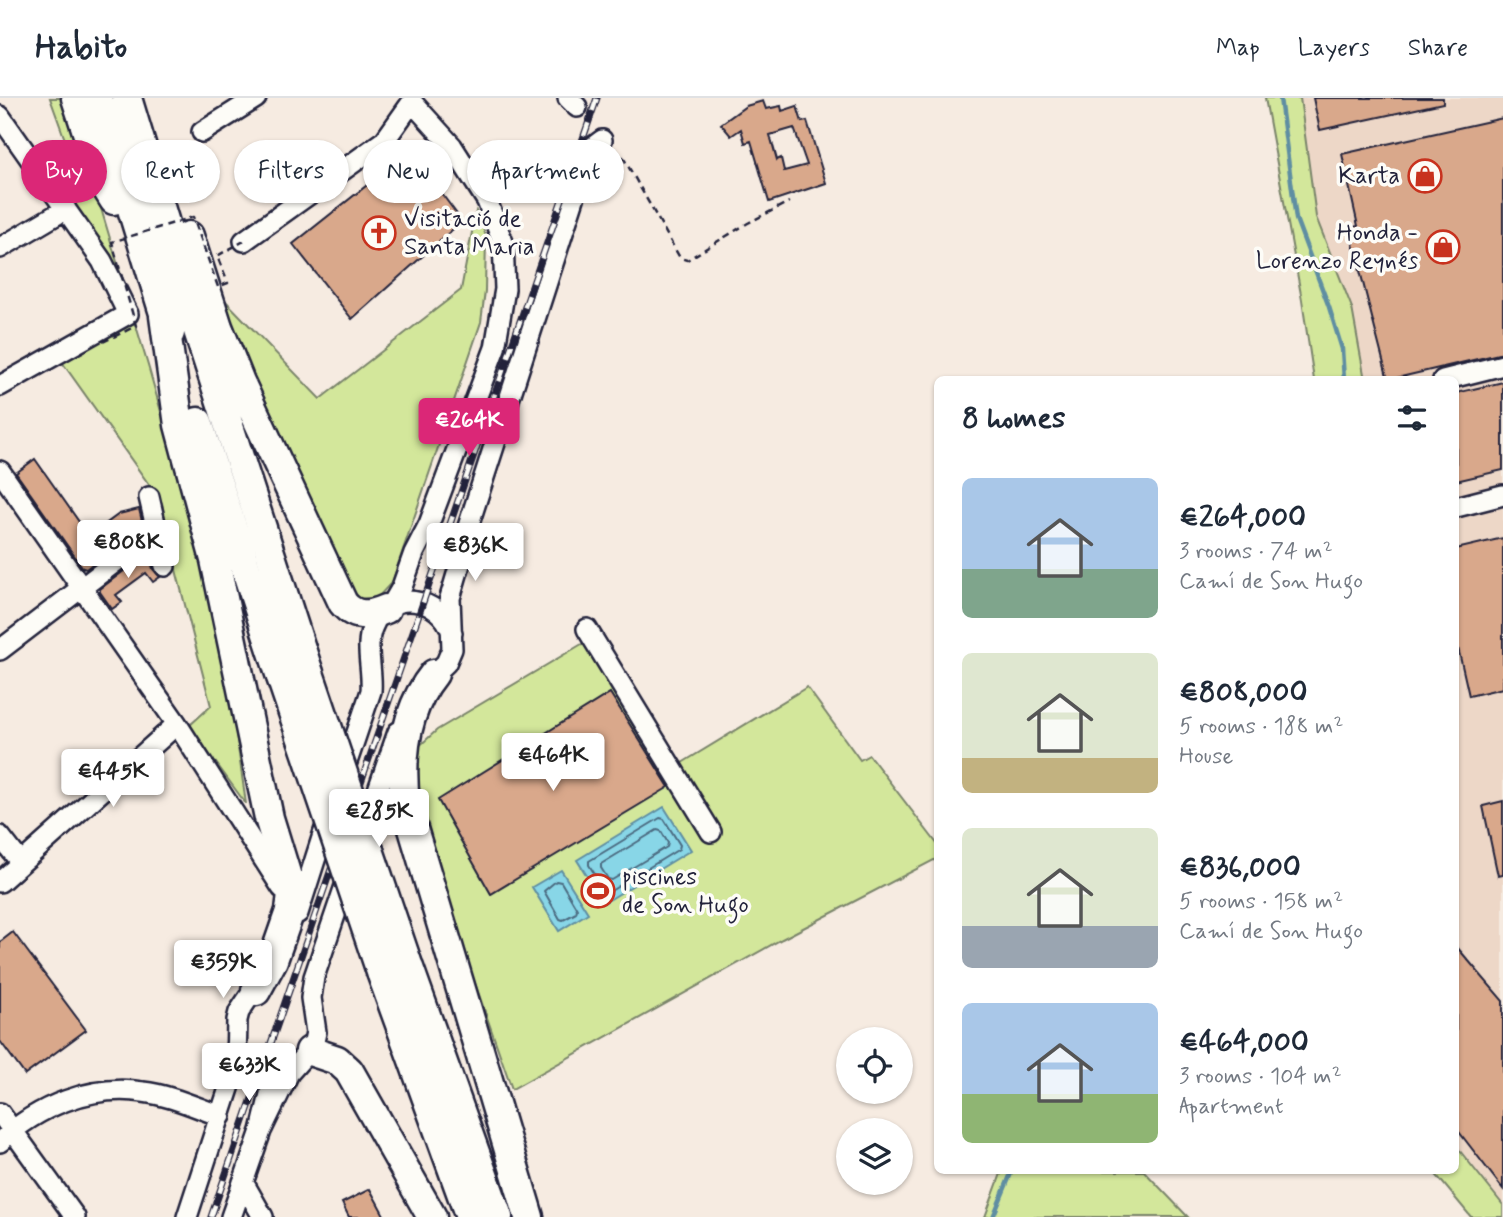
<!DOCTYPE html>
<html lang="en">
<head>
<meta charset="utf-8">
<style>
  body { margin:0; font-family:Mynerve,sans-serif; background:#f2f2f3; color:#1f2937; height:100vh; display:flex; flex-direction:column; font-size:26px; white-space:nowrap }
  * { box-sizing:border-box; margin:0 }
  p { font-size:23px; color:#747a83 }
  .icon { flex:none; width:38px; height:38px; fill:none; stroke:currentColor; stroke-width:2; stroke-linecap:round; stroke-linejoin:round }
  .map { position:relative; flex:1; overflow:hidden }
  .panel { position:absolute; left:934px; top:278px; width:525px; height:798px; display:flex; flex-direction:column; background:#fff; border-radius:10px; box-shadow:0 2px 5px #0004 }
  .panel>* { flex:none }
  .hud { position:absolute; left:21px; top:42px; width:665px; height:63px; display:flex; gap:14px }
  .fabs { position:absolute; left:836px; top:929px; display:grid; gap:14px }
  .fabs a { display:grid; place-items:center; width:77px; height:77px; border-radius:50%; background:#fff; box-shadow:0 2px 5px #0004; font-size:35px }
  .price { position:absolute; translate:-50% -60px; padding:0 16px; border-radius:7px; background:#fff; color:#222; font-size:23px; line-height:46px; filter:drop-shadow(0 2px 4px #0008) }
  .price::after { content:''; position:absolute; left:50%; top:42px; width:21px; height:16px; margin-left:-10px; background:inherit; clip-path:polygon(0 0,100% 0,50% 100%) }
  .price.current { background:#db2777; color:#fff }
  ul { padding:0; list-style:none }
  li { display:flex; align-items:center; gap:21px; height:175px; padding:0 28px }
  li span { display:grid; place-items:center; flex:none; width:196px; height:140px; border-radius:10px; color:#555 }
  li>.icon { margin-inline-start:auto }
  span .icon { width:84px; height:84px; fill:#fffc; stroke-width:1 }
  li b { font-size:30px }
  h2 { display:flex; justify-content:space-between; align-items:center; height:84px; padding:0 28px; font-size:30px }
  .pill { padding:0 24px; border-radius:32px; background:#fff; box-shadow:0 2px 5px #0004; font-size:24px; line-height:63px }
  .pill.current { background:#db2777; color:#fff }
  header { display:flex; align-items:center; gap:42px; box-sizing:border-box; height:98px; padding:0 35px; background:#fff; border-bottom:2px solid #e0e1e3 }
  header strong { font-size:33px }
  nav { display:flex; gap:38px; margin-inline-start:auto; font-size:24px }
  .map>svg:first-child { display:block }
  .built { fill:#edd7c7 }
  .green { fill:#d3e79b; stroke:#7a846b; stroke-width:2 }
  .water { fill:#88d6e7; stroke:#5f8ea2; stroke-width:2 }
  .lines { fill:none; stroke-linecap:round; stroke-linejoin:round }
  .shore { stroke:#4b6a80; stroke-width:2 }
  .stream { stroke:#5f8ea2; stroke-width:4.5 }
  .building { fill:#d9a88b; stroke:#22223b; stroke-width:2; fill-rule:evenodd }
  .minor-casing { stroke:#22223b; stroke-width:24 }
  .highway-casing { stroke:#22223b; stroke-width:33 }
  .path { stroke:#22223b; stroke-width:2.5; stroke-dasharray:7 5; stroke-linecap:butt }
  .minor { stroke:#fdfcf7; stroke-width:19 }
  .highway { stroke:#fdfcf7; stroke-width:28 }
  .rail-casing { stroke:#22223b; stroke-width:7 }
  .rail { stroke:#fdfcf7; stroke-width:4.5; stroke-dasharray:13; stroke-linecap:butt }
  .highway-bridge-casing { stroke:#22223b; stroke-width:33; stroke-linecap:butt }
  .path-bridge { stroke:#22223b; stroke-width:2.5; stroke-dasharray:7 5; stroke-linecap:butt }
  .highway-bridge { stroke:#fdfcf7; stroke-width:28 }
  .labels { text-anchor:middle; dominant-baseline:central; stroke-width:7; stroke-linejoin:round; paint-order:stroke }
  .poi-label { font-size:24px; fill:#22223b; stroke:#fdfcf7; text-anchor:end }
</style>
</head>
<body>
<header>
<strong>Habito</strong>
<nav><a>Map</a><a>Layers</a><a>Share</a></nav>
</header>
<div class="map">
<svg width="1503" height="1119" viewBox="0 0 1503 1119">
  <rect width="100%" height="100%" fill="#f6ebe1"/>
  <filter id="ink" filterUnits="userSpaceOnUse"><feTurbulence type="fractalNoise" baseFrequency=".0143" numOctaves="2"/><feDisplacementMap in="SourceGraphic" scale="14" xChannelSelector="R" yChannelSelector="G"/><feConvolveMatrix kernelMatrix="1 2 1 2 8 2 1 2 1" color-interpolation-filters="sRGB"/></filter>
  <g filter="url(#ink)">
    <path class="built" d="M1300,0h203v1107l-47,-59v-766h-91l-13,-72 -36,-91z"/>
    <path class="green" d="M50,0h18l81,271 45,160 32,133 20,142 -57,-78 22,-20 -37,-144 -12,-59 -100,-141 70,-39 -21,-65 -67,-97 24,-13z
      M1265,0h35l16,119 36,91 13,72h-51l-12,-80z
      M476,113l10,25 -1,55 -4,31 -89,260 -14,15 -18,2 -15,-18 -75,-161 -52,-127 102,106 141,-109z
      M597,537l80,131 130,-79 53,73 9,-5 69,90v13l-156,81 -270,150 -93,-266 -3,-74 21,-19z
      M1456,1048l47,59v12h-32l-38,-46h23z
      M1002,1073h142l44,46h-203z"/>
    <path class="water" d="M664,709l27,43 -87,53 -27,-43z
      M561,772l27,43 -29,18 -27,-44z"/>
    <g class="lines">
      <path class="shore" d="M660,720l4,1 16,26 -1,4 -70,43h-3l-17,-27v-4z
        M657,732l4,1 7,12 -1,4 -55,33 -4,-1 -7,-11v-4z
        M556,783l5,1 16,27 -1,4 -13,7 -3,-1 -16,-28z"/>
      <path class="stream" d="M1280,0l16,121 33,88 13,42 2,31
        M993,1119l19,-46"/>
    </g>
    <path class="building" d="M1313,0h130v5l-123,27z
      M763,3l3,8 15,-3 1,5 15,-5 5,16 5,-1 19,62 -57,19 -18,-61 -6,2 -4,-14 -10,7 -10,-12 25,-18zM794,30l13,37 -23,6 -3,-13 -4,2 -7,-25z
      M1503,20v235l-115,27 -39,-152 9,-2 -16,-72z
      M410,53l52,70 -110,98 -59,-75z
      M1503,284v88l-47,11v-88z
      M35,361l54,77 30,-22 20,-5 4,16 -57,44 -3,-1 -67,-95z
      M1503,440v150l-34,8 -13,-57v-90z
      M149,454l4,17 7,8 -7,5 -7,-9 -30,22 6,7 -10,7 -12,-17v-3z
      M610,595l59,94 -178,107 -53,-94z
      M1503,703v74l-5,1 -15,-70z
      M13,834l73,98 -61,45 -25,-34v-99z
      M1456,848l47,55v188l-47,-61z
      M370,1091l15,28h-36l-7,-14z"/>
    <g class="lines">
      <defs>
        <path id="minor" d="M568,0l9,9
          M0,18l102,145 26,53 -128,72
          M202,34l54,-34
          M244,143l141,-101 27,-38 40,44 35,55 16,41 2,47 -10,59 -66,176 -15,29 -12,34 -11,19
          M0,150l66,-39
          M1443,282l60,-15
          M0,373l177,253 105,164
          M149,399l16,69
          M1456,409l47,-12
          M460,445l6,-10 124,-384 12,-9
          M587,531l124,203
          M0,552l156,-119
          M426,584l20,-19 6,-14 -2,-51 13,-44 3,-21
          M342,679l29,-86c2,-21 -7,-46 2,-65 15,-38 68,-30 79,7
          M0,738l21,27
          M362,738l36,-104
          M0,784l177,-158
          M298,815l31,-97
          M0,1015l75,104
          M261,1033l28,-58 24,-27 3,-14 -5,-34 3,-21 35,-103
          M0,1044c37,-36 92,-58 143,-50 27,3 52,15 78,24
          M243,1084l20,35
          M187,1119l49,-150 1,-47 2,-8 10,-15 14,-13
          M231,1119l30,-86 9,-37 2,-19 -6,-10"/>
        <path id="highway" d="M76,0l28,86 10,16
          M98,0l72,235
          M127,0l64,211 117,361
          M189,138l29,91 22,55 103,221c12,15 27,13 43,6
          M164,218l15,109 36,135 54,258 23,75 -2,18 -17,49 -17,31
          M198,324l83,255
          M434,576c-30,37 -34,83 -29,128l124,415
          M408,867l90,252
          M381,874l89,245
          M310,953l27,9 12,11 83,146"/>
      </defs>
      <use href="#minor" class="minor-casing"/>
      <use href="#highway" class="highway-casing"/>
      <path class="path" d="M613,51l10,8 57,101 7,2 61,-37 41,-21"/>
      <use href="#minor" class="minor"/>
      <use href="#highway" class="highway"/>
      <defs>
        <path id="rail" d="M211,1119l386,-1119"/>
      </defs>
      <use href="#rail" class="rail-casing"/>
      <use href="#rail" class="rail"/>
      <defs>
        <path id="highway-bridge" d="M308,572l100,295
          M281,579l100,295"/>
      </defs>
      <use href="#highway-bridge" class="highway-bridge-casing"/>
      <path class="path-bridge" d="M103,244l33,-16 -24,-84 81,-25 25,70 10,-4 -11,-27 27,-15"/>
      <use href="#highway-bridge" class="highway-bridge"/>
    </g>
  </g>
  <defs>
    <symbol id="shop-ring" viewBox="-11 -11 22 22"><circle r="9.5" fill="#fdfcf7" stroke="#c8321e" stroke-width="1.5"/><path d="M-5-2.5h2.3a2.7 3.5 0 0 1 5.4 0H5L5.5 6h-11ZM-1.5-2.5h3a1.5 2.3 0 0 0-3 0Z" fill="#c8321e"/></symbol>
    <symbol id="church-ring" viewBox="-11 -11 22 22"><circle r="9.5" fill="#fdfcf7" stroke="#c8321e" stroke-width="1.5"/><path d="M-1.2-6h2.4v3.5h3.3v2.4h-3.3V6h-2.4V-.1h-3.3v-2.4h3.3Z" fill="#c8321e"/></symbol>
    <symbol id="stadium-ring" viewBox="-11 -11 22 22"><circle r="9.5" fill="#fdfcf7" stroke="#c8321e" stroke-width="1.5"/><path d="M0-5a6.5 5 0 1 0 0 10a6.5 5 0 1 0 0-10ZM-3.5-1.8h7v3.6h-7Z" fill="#c8321e"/></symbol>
  </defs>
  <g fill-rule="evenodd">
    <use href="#shop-ring" x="1406" y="59" width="38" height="38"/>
    <use href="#church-ring" x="360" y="116" width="38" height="38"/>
    <use href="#shop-ring" x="1424" y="130" width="38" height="38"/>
    <use href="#stadium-ring" x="579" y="774" width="38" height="38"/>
  </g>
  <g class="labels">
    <g class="poi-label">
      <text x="1400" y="78">Karta</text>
      <text x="404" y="121" text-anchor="start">Visitació de<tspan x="404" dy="28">Santa Maria</tspan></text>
      <text x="1418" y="135">Honda -<tspan x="1418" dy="28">Lorenzo Reynés</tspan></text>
      <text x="622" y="779" text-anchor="start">piscines<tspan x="622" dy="28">de Son Hugo</tspan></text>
    </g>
  </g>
</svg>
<div class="fabs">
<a><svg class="icon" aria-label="locate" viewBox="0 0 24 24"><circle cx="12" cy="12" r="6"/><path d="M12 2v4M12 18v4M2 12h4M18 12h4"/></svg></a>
<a><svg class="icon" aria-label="layers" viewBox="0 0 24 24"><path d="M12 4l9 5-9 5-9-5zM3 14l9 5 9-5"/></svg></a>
</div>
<b class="price current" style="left:469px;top:360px">€264K</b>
<b class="price" style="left:128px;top:482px">€808K</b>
<b class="price" style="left:475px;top:485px">€836K</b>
<b class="price" style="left:553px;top:695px">€464K</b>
<b class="price" style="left:113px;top:711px">€445K</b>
<b class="price" style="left:379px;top:751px">€285K</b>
<b class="price" style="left:223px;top:902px">€359K</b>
<b class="price" style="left:249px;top:1005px">€633K</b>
<div class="hud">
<a class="pill current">Buy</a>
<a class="pill">Rent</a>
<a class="pill">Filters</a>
<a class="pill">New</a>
<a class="pill">Apartment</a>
</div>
<section class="panel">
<h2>8 homes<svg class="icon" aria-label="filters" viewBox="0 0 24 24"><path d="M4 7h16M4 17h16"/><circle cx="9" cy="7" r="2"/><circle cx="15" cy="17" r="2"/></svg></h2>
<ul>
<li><span style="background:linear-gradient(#a9c7e8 65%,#7fa58c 0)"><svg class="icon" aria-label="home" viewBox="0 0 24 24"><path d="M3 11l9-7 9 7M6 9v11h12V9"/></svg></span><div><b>€264,000</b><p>3 rooms · 74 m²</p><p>Camí de Son Hugo</p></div></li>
<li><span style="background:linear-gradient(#dfe7d0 75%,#c2b280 0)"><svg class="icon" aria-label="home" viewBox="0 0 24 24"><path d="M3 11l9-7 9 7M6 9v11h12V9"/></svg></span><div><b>€808,000</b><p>5 rooms · 188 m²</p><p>House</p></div></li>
<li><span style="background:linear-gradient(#dfe7d0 70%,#9aa5b1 0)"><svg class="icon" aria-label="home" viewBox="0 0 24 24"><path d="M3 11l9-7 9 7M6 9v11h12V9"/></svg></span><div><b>€836,000</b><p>5 rooms · 158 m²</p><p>Camí de Son Hugo</p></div></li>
<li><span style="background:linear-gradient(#a9c7e8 65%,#8fb573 0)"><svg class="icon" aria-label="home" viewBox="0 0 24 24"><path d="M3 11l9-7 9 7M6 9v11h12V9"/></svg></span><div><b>€464,000</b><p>3 rooms · 104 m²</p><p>Apartment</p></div></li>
</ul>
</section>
</div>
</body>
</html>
